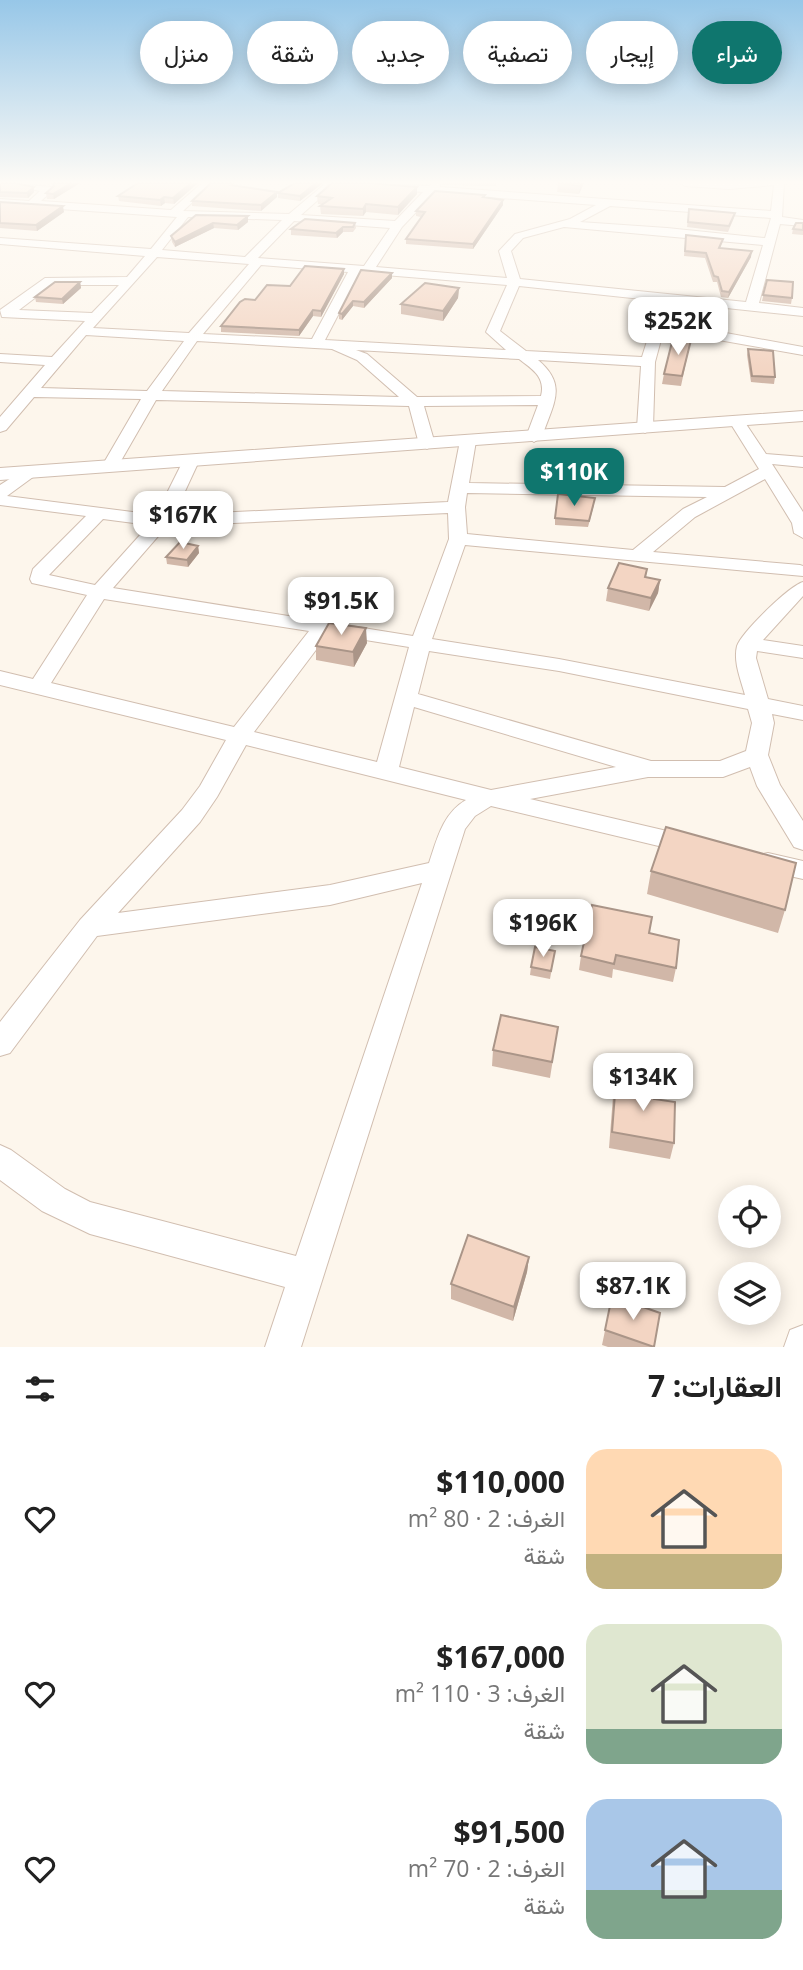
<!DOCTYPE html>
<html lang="ar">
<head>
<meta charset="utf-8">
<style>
  body { margin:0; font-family:"Open Sans",Vazirmatn,sans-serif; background:#f6f6f6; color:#222; direction:rtl; height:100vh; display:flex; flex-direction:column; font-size:26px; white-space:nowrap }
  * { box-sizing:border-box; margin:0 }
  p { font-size:23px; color:#767676 }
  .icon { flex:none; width:38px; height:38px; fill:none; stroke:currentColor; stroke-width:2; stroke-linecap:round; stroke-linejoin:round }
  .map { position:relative; height:1347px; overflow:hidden; direction:ltr }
  .sheet { display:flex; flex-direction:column; background:#fff; flex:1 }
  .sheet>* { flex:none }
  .hud { position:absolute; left:21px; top:21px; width:761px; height:63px; direction:rtl; display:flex; gap:14px }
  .buttons { position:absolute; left:718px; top:1185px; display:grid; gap:14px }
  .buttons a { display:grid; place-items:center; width:63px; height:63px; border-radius:50%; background:#fff; box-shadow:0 4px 18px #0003; font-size:35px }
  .price { position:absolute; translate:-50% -60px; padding:0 16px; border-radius:14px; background:#fff; color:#222; font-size:23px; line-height:46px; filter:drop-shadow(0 2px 4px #0008) }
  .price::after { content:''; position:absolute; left:50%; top:42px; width:21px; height:16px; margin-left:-10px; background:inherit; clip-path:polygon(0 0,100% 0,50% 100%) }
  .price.on { background:#0f766e; color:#fff }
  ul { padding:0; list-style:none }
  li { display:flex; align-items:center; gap:21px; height:175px; padding:0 21px }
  li span { display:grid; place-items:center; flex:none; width:196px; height:140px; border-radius:21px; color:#555 }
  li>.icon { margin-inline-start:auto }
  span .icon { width:84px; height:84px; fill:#fffc; stroke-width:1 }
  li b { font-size:30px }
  h2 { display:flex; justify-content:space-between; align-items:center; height:84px; padding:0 21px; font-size:30px }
  .tag { padding:0 24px; border-radius:32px; background:#fff; box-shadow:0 4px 18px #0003; font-size:24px; line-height:63px }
  .tag.on { background:#0f766e; color:#fff }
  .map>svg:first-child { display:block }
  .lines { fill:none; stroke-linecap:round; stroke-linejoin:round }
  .minor-casing { stroke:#d1beb0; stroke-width:2 }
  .tertiary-casing { stroke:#d1beb0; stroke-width:2 }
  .minor { fill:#fff; fill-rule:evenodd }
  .tertiary { fill:#fff; fill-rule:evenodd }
  .wall { fill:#d1b7a8 }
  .shaded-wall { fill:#aa9588 }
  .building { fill:#f3d5c3; stroke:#aa9588; stroke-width:2 }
</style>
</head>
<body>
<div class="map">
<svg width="803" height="1347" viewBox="0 0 803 1347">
  <rect width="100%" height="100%" fill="#fdf6ec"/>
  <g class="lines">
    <defs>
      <path id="minor" d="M3,183l49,4v4l-11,10 130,9 31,-27h11l-30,28 106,3 37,-31h11l-36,32 94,6 28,-29 -80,-6 -5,-3 91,3 3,-3h8v4l331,24 3,-26 -45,4 -44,-3 -5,-3h104l-2,34 21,3v6l-23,-2 -21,79 44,5v8l-284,-30 -19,45 26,20 116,6 16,-51 6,-4 6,4 -3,11 48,14 88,16v8l-90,-16 -48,-14 -10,37 -2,66 -8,5 -8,-5 4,-62 -103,-6c31,26 14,45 4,77l-8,5 -8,-5 12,-32 -114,1 11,38 -8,5 -8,-5 -10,-38 -253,-6 -38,66 -8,5 -8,-5 39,-67 -107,-2 -28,33 -6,2v-15l45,-52 -45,-3v-8l52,3 33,-36 -83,-4 -2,-7 45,-32 82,-1 18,-21 -145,-12v-6l151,11 26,-32 -177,-12v-6l29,2 11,-10zM434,193l162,12 -26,14 -55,15 -16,17 8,27 -131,-11 26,-40zM610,206l161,12 -6,20 -98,-10 -87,-6zM188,217l94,3 -37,37 -83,-7zM294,221l96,7 -26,38 -106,-8zM564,227l199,18 -17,57 -226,-23 -9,-28 12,-13zM157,257l92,7 -60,69 -96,-5zM261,265l87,7 -36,67 -109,-5zM360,273l147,12 -21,47 20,18 -181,-10zM52,285h67l-27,28 -73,-3zM86,335l98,6 -37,50 -106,-3zM197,341l135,8 25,11 42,37 -237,-6zM356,350l163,9c13,10 27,18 22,37l-124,1 -50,-43z
        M737,416l5,2 24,36 37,3v10l-31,-3 31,48v26l-9,-5 -2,-10 -27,-44 -70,38 -42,35 147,13 3,1v10l-338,-31 -33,94 127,20 186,36c-4,-15 -12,-33 -8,-49 5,-14 52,-60 66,-64v14l-40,44 40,6v12l-46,-7 -1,7 12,41 35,7v14l-31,-6 2,9 -6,32 12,30 23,36v29l-9,-3 -37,-61 -7,-19 -27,10h-75l-118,22 167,39 3,6 -3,6 -9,3 -197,-47 -16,10 -10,13 -164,518h-36l20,-60 -195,-53 -48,-23 -42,-31v-35l11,5 54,39 25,13 206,54 126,-373 -92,22 -233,31 -87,117 -10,3v-34l80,-102 102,-110 18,-24 26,-46 -226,-55v-14l33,8 54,-84 -55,-12 -2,-4 3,-10 53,-53 -86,-11v-20l27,-17 8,5 -2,4 -26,19 149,19 27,-54 8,-5 8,5 -25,54 274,-13 12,-61 8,-5 8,5 -7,42 256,4 34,-18 -30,-48zM467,493l240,4 -24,12 -50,41 -166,-16 -2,-27zM448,513l1,26 -36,97 -300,-48 54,-62zM103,519l46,6 -54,60 -46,-10zM104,599l205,32 -75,96 -183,-44zM328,634l81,13 -32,115 -123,-30zM429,651l130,20 189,38 4,14 -6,28 -26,10h-69l-233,-67zM414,707l202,60 -125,23 -92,-23zM246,745l220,55c-23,13 -29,39 -37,63l-99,22 -212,28 82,-91 17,-25z
        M768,853l35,8v18l-44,-10 -4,-7 4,-7z
        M803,1325v22h-19l6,-17z"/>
      <path id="tertiary" d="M803,411v10l-803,59v-12z"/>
    </defs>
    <use href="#minor" class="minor-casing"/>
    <use href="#tertiary" class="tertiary-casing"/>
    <use href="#minor" class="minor"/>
    <use href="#tertiary" class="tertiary"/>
  </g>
  <path class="wall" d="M0,183l34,4v5l-6,6 -28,-1z
    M38,183h42l-26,16h-7l-1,-6 7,-7 -1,-2z
    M138,183h60l-24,21 -9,-1 -4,3 -42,-5 -1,-5z
    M323,183l-23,18 -22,-3v-5z
    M442,183h54v3l-53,-1z
    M558,183h26l-5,11 -22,-2z
    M238,186l39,11 -16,14 -69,-5v-5z
    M417,194l-19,21 -32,-3 -3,4 -42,-2 -1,-8 3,-2h-5l-1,-8z
    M485,195v2l18,8 -30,44 -67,-5v-5l15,-22 -5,-1v-5z
    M0,202l64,10 -27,19 -37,-3z
    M689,209l46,4 -1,5 -6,14 -41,-5z
    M196,215l52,7 -10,8 -24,-2 -39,19 -3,-5 -1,-6z
    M355,223l1,5 -3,4h-10l-6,6 -46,-3v-6z
    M803,223v12l-11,-1 1,-5z
    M686,235l37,4 -3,9 31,9 -23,41 -7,-1 -4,-15h-4l-8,-24 -21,-2z
    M344,269v5l-23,43 -8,-1 -14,20 -78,-4v-6l69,-40z
    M361,270l31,8 -28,30 -11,-2 -11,14 -3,-1v-6z
    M767,280l25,18 -1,6 -29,-3z
    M80,282l1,6 -18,16 -27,-2 -1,-5z
    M459,288l-1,10 -15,23 -42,-7v-10z
    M689,349l-8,37 -19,-2 2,-10z
    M748,349l27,28 -1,7 -23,-2 -4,-27z
    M594,505l-6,22 -33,-2v-7z
    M198,546l1,7 -11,14 -21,-3 -1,-7z
    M647,569l-1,8 14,3 -2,13 -9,18 -43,-10 2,-13z
    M367,643l-13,24 -38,-7v-14z
    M651,871l134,39 -7,23 -131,-39z
    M649,933l27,35 -3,14 -60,-13 -1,9 -33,-8 2,-14z
    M555,951l-5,28 -20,-4 1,-8z
    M558,1027l-8,51 -58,-12 1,-16z
    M616,1081l38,18 20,44 -4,16 -61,-11 4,-52z
    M529,1257l-2,15 -14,49 -62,-22v-15z
    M612,1297l41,50h-45l-6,-2z"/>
  <path class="shaded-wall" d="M71,183h9l-26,16 -1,-5z
    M191,183h7l-24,21 -1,-6z
    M316,183h7l-23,18v-5z
    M581,183h3l-5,11 1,-8z
    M34,187v5l-6,6 -1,-5z
    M417,187v7l-19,21v-8z
    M277,192v5l-16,14v-6z
    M164,197l1,6 -4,3 -1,-6z
    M503,200v5l-30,44v-5z
    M366,204v8l-3,4v-7z
    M63,206l1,6 -27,19 -1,-6z
    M248,216v6l-10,8 -1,-5z
    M213,223l1,5 -39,19v-5z
    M343,227v5l-6,6 -1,-5z
    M752,251l-1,6 -23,41 1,-6z
    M344,269v5l-23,43v-6z
    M392,273v5l-28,30v-6z
    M80,282l1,6 -18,16 -1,-5z
    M459,288l-1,10 -15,23v-10z
    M353,301v5l-11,14v-6z
    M313,310v6l-14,20v-6z
    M198,546l1,7 -11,14 -1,-7z
    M660,580l-2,13 -9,18 2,-13z
    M366,628l1,15 -13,24 -1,-15z
    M529,1257l-2,15 -14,49 1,-14z"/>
  <path class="building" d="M0,183h15l19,4 -7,6 -27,-1z
    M53,183h18l-18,11 -7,-1 8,-7z
    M138,183h53l-18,15 -9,-1 -4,3 -42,-4z
    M211,183h22l-2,2 46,7 -16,13 -69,-4z
    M295,183h21l-16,13 -22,-3z
    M332,183h37l48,4 -19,20 -32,-3 -3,5 -43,-3 12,-8 -15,-2z
    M558,183h23l-1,3z
    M435,191l50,4 -2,2 20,3 -30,44 -67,-5 19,-27 -9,-1z
    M0,202l63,4 -27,19 -36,-2z
    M689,209l46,4 -6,13 -41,-4z
    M196,215l52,1 -11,9 -24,-2 -38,19 -4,-6z
    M305,219l50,4 -2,4h-10l-7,6 -45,-4z
    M796,223h7v7l-10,-1z
    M686,235l37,4 -4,9 33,3 -23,41 -7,-1 -4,-14 -4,-1 -8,-23 -21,-2z
    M305,266l39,3 -23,42 -8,-1 -14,20 -78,-4 19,-24 5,-3 10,1 12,-15 23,1z
    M361,270l31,3 -28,29 -11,-1 -11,13 -3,-1z
    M767,280l26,2 -1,16 -29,-3z
    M55,282h25l-18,17 -27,-2z
    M425,283l34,5 -16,23 -42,-7z
    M673,338l18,2 -9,36 -18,-2z
    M748,349l25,2 2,26 -23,-1z
    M558,494l37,4 -6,23 -34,-3z
    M180,542l18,4 -11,14 -21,-3z
    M619,563l28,6 -2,8 15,3 -9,18 -43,-10z
    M329,623l37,5 -13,24 -37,-6z
    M666,827l130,36 -11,47 -134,-39z
    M592,905l60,12 -3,16 30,7 -3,28 -60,-13 -2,9 -33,-8z
    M535,947l20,4 -4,20 -20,-4z
    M501,1015l57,12 -6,35 -59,-12z
    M616,1081l39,6 -1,12 21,3 -1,41 -62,-11z
    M468,1235l61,22 -15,50 -63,-23z
    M612,1296l48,17 -6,34 -49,-17z"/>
  <linearGradient id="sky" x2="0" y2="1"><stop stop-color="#97c7e8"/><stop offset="0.49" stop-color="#fefbf6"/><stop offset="1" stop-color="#fefbf6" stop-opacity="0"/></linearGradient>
  <rect width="803" height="372" fill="url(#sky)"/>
</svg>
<div class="buttons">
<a><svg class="icon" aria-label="locate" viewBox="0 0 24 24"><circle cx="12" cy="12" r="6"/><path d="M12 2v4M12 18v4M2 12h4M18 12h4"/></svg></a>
<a><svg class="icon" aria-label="layers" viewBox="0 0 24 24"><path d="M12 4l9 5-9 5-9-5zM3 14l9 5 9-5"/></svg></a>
</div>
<b class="price" style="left:678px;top:357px">$252K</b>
<b class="price on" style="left:574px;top:508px">$110K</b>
<b class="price" style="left:183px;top:551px">$167K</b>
<b class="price" style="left:341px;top:637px">$91.5K</b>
<b class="price" style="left:543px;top:959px">$196K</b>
<b class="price" style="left:643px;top:1113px">$134K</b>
<b class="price" style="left:633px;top:1322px">$87.1K</b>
<div class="hud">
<a class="tag on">شراء</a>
<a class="tag">إيجار</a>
<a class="tag">تصفية</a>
<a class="tag">جديد</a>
<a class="tag">شقة</a>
<a class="tag">منزل</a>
</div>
</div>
<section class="sheet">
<h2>العقارات: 7<svg class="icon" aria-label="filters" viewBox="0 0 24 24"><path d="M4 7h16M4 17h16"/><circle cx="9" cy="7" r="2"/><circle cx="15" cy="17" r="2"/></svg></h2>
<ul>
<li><span style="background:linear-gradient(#ffd9b3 75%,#c2b280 0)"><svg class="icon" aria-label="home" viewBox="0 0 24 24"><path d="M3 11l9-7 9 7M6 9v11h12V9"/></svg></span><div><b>$110,000</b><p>الغرف: 2 · 80 m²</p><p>شقة</p></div><svg class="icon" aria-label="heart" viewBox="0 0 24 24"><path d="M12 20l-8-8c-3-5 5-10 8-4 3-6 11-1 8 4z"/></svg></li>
<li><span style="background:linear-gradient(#dfe7d0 75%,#7fa58c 0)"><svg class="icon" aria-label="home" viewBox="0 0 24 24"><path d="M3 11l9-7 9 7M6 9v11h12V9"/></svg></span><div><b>$167,000</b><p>الغرف: 3 · 110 m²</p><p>شقة</p></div><svg class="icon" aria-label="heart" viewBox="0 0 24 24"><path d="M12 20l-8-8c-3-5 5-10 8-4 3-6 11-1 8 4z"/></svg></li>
<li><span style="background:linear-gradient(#a9c7e8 65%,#7fa58c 0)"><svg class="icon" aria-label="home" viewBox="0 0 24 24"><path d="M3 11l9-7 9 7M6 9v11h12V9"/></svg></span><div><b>$91,500</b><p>الغرف: 2 · 70 m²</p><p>شقة</p></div><svg class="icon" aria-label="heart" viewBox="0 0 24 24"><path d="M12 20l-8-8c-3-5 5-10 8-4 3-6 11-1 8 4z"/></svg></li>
</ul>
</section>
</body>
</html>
